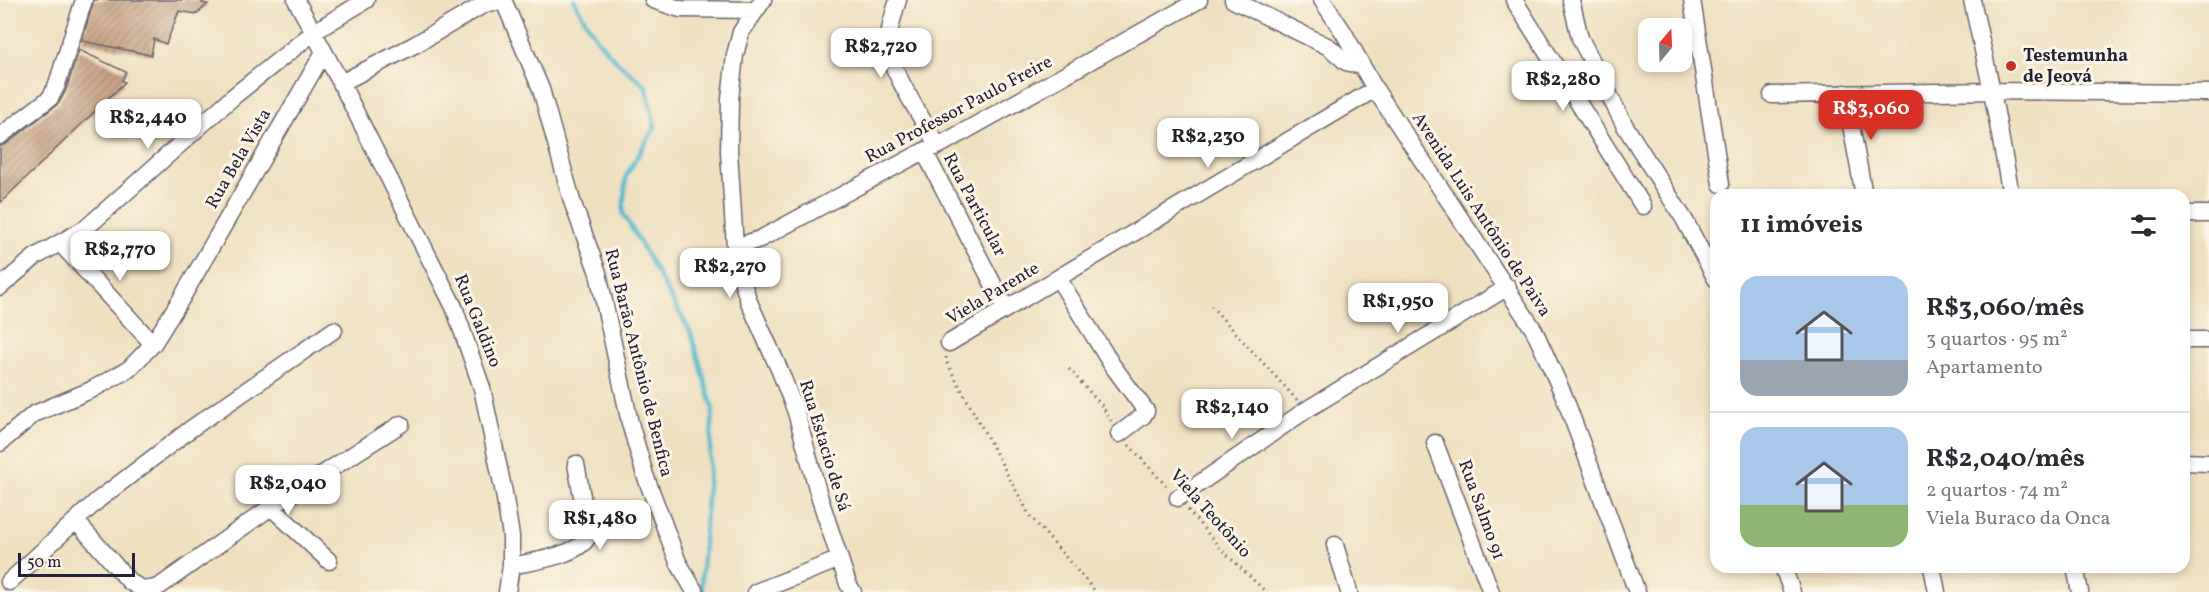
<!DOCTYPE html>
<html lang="pt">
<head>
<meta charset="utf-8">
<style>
  body { margin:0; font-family:Vollkorn,serif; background:#f2f2f3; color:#2b2b33; height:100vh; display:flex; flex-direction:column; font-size:22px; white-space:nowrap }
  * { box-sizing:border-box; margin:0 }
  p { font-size:20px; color:#7c7c81 }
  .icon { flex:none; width:33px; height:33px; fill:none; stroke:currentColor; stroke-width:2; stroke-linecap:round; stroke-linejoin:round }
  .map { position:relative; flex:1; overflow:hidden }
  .drawer { position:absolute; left:1710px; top:189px; width:480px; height:384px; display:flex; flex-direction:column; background:#fff; border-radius:18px; box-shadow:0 3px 9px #0003 }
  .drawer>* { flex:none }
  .needle { width:39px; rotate:19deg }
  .controls { position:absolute; left:1638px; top:18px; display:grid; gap:12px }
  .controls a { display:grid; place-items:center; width:54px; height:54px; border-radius:12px; background:#fff; box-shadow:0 3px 9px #0003; font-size:30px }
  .scale { position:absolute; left:18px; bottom:15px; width:117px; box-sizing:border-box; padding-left:6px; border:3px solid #22223b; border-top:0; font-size:16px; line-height:21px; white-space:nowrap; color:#22223b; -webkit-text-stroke:4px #fcf5e5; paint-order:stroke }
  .price { position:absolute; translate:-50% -51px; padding:0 14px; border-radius:12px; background:#fff; color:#222; font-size:20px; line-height:39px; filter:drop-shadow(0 2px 3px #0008) }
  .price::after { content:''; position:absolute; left:50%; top:36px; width:18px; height:14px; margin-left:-9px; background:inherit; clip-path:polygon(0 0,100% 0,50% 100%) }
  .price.current { background:#d93025; color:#fff }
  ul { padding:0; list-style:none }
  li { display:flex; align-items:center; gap:18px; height:150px; padding:0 30px }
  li+li { border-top:2px solid #e1e1e2 }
  li span { display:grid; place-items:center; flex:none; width:168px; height:120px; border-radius:18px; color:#555 }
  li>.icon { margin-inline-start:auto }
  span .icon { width:72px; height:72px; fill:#fffc; stroke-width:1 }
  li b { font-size:26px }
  h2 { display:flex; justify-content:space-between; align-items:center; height:72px; padding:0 30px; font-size:26px }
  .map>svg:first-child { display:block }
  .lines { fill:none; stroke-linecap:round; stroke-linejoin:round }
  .stream { stroke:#4fb9cc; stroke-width:4.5 }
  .building { fill:url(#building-hatch) }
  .minor-casing { stroke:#6a646a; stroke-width:19 }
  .path { stroke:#6a646a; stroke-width:3; stroke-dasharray:1.5 4.5; stroke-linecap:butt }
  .minor { stroke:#fff; stroke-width:16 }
  .poi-dot { fill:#c8321e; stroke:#fcf5e5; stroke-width:2 }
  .labels { text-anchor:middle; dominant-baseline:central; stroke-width:6; stroke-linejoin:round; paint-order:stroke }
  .poi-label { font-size:18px; font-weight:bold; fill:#22223b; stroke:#fcf5e5; text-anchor:start }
  .street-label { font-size:18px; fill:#22223b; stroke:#fcf5e5 }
</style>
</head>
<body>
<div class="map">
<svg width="2209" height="592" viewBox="0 0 2209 592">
  <defs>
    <pattern id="building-hatch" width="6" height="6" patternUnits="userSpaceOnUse" patternTransform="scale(1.5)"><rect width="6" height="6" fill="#c6a083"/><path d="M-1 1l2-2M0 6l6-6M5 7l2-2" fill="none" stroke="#a0826c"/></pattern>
  </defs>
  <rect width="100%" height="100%" fill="#fcf5e5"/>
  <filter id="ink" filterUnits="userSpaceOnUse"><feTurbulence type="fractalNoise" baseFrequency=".0167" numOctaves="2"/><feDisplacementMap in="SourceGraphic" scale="12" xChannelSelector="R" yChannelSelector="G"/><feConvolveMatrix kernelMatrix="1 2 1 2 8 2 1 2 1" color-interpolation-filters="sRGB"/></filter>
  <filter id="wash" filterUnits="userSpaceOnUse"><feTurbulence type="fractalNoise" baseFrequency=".008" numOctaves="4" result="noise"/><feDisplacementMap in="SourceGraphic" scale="24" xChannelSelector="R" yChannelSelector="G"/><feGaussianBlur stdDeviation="1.35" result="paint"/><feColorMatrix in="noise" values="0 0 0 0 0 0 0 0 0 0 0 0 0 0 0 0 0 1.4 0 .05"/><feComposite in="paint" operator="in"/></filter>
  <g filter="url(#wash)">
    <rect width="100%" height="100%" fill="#efe0c0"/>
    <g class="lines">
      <path class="stream" d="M574,0c21,41 36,58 72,86l9,41 -29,49 -3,37 68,120 22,76 -12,177 2,6"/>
    </g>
    <g id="blocks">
      <path class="building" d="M94,0h108v3l6,1 -11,10 -18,-3 -13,33 -12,-5 -3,16 -69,-14z
        M79,50l47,22 -4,9 3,1 -125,121v-57l6,-2 53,-41 7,-13z"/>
    </g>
  </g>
  <g filter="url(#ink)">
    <use href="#blocks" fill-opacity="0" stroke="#6a646a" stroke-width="1.5"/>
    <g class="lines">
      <defs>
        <path id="minor" d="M296,0l45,83 113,224 28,81 22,105 7,43v30l-4,26
          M653,0l27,9 74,1
          M763,0l-22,32 -6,23 -5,44 -1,52 6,96 5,27 9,28 31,69 16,41 24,87 28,85 5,8
          M898,0c-5,16 -11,34 -9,51 1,18 38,76 49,95
          M1233,0l96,47 17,15 16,4
          M1322,0l22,33 31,56 159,241 30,66 73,196
          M1514,0l129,206
          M1571,0l9,38 45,88 59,93 32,60
          M1692,0l29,184
          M1972,0l20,91 19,104
          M341,83l75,-39 65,-38c9,-4 14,-5 24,-2l36,85 31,112 26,72 32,150 15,52 33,87 17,30
          M1845,93l19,102
          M1772,95l220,-4 217,2
          M0,136l50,-38 6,-11 28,-87
          M924,151l82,158
          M2184,214h25
          M61,244l92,100
          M735,247l25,-8 164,-88 14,-5 261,-146
          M1058,278l54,87 34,46 -3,5 -24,18
          M0,287l35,-30 51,-29 148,-132 80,-64 52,-32
          M2184,340h25
          M949,343l426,-254
          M0,443l34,-29 57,-24 38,-21 24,-25 28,-45 143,-247
          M1435,443l56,149
          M2184,462l25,1
          M1178,498l128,-88 202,-123
          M271,507l58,54
          M76,521l53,60c11,8 18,11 31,5l111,-79 130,-83
          M1335,545l14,47
          M511,566c19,-4 73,-11 78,-32l-13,-70
          M1783,567l9,25
          M1932,567l5,25
          M2075,567l5,25
          M9,582l89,-82 94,-72 142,-98
          M756,592l84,-33"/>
      </defs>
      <use href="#minor" class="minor-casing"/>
      <path class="path" d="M1211,306l86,94
        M946,357l1,6 83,153 66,76
        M1069,369l34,38 8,14
        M1129,445l38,42
        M1188,510l32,38 46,44"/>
      <use href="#minor" class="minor"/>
    </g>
  </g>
  <circle class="poi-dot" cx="2011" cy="66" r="6"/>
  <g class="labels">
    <g class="poi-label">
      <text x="2023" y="56">Testemunha<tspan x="2023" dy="21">de Jeová</tspan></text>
    </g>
    <g class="street-label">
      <text transform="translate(959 110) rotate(-28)">Rua Professor Paulo Freire</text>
      <text transform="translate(239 159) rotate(-60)">Rua Bela Vista</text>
      <text transform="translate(974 205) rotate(62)">Rua Particular</text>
      <text transform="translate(1481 215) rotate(57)">Avenida Luis Antônio de Paiva</text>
      <text transform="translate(993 294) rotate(-31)">Viela Parente</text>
      <text transform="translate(477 321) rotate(68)">Rua Galdino</text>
      <text transform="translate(638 363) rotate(76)">Rua Barão Antônio de Benfica</text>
      <text transform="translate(824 446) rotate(73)">Rua Estacio de Sá</text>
      <text transform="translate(1481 510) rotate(70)">Rua Salmo 91</text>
      <text transform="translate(1210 514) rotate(48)">Viela Teotônio</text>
    </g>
  </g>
</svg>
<div class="controls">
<a><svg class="needle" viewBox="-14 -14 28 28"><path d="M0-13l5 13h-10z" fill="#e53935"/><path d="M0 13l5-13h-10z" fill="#7c7c81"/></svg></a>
</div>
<div class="scale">50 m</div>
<b class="price" style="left:881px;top:79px">R$2,720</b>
<b class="price" style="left:1563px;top:112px">R$2,280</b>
<b class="price current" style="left:1871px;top:141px">R$3,060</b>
<b class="price" style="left:148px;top:150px">R$2,440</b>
<b class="price" style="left:1208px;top:169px">R$2,230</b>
<b class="price" style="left:120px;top:282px">R$2,770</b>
<b class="price" style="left:730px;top:299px">R$2,270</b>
<b class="price" style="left:1398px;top:334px">R$1,950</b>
<b class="price" style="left:1232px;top:440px">R$2,140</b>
<b class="price" style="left:288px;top:516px">R$2,040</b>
<b class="price" style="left:600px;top:551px">R$1,480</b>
<section class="drawer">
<h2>11 imóveis<svg class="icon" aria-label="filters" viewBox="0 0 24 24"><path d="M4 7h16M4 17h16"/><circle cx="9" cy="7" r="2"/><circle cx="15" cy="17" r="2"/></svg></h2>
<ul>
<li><span style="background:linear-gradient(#a9c7e8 70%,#9aa5b1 0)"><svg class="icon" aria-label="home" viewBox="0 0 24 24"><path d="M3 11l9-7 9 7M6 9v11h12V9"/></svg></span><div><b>R$3,060/mês</b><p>3 quartos · 95 m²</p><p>Apartamento</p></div></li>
<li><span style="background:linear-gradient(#a9c7e8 65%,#8fb573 0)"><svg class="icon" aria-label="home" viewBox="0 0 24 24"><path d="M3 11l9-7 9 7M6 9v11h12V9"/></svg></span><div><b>R$2,040/mês</b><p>2 quartos · 74 m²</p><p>Viela Buraco da Onca</p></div></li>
</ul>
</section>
</div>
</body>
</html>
